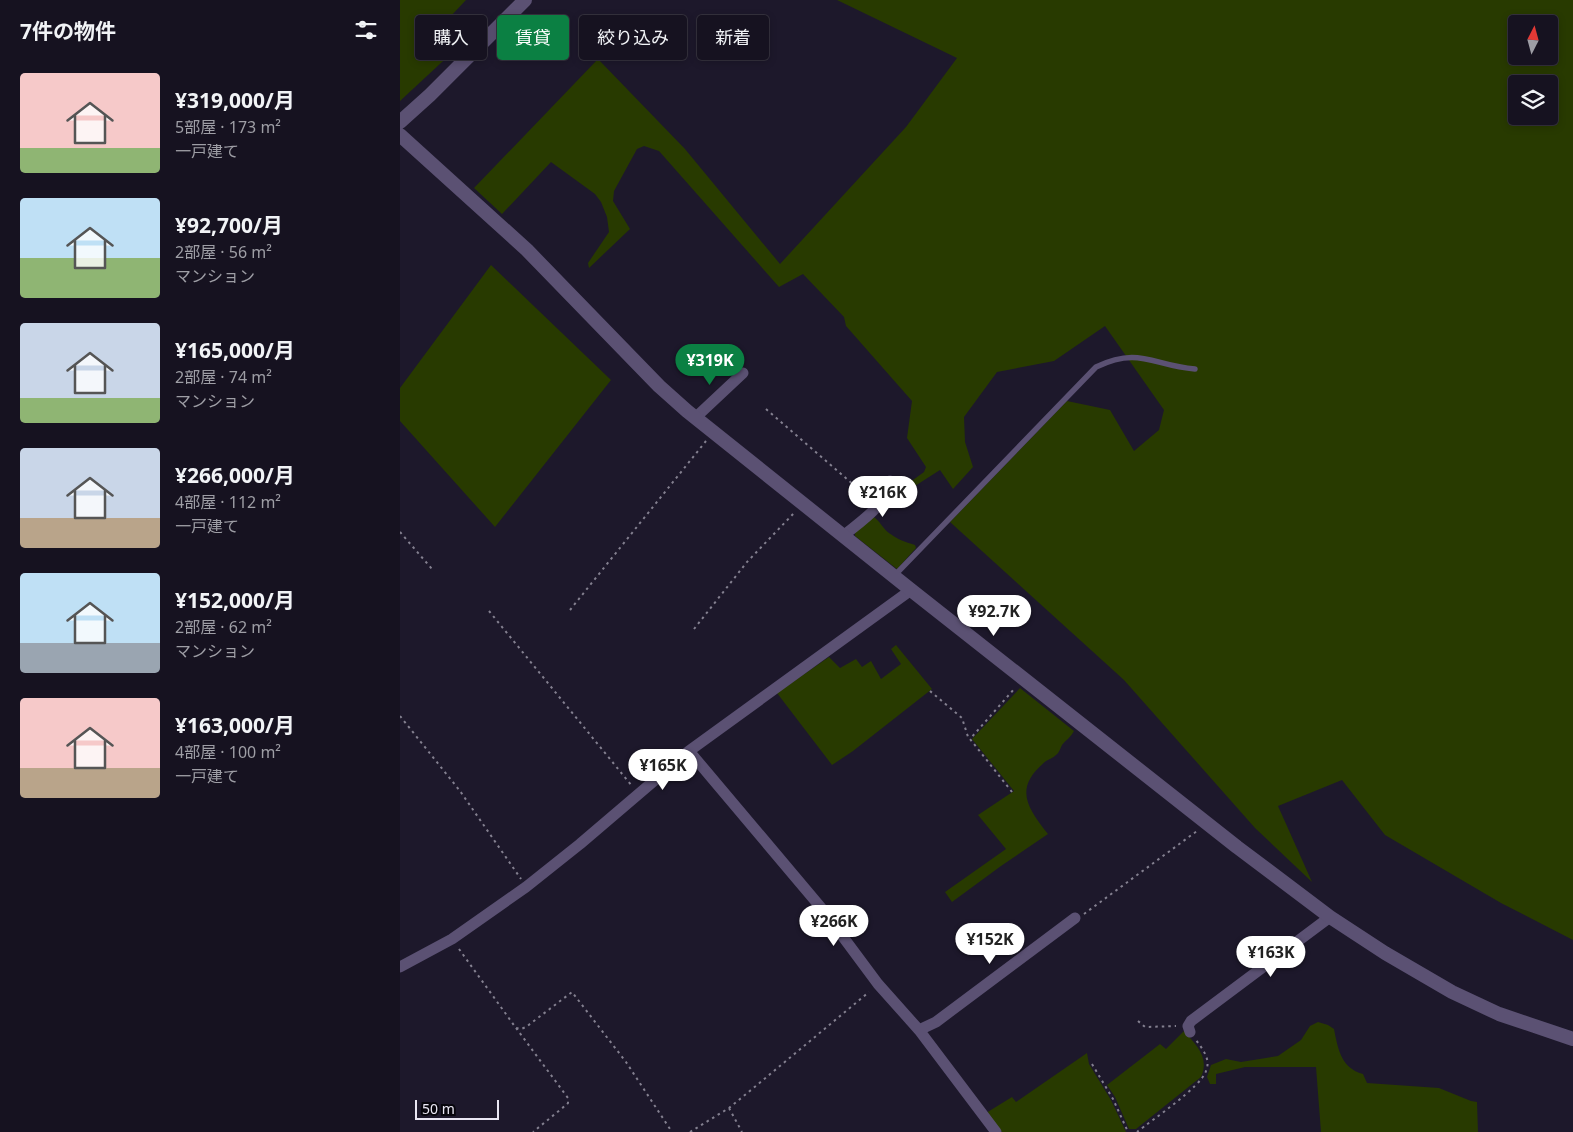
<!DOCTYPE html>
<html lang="ja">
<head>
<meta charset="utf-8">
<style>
  body { margin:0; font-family:"Noto Sans","Noto Sans JP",sans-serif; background:#23202d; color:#f1f3f6; height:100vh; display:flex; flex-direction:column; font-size:19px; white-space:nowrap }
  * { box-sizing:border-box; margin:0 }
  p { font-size:16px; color:#9e9ea5 }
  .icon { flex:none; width:28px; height:28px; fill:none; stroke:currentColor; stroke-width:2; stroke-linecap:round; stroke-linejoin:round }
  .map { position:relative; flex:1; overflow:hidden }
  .side { display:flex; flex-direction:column; background:#161220; width:400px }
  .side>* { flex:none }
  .top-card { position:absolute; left:15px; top:15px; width:475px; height:45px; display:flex; gap:10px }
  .needle { width:32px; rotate:6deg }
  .fabs { position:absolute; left:1108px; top:15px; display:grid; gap:10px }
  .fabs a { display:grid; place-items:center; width:50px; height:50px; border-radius:5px; background:#161220; box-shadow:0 2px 8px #0003,0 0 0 1px #35323e; font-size:25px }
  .scale { position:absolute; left:15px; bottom:12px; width:84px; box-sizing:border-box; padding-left:5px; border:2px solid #e9e6f3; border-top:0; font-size:14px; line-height:18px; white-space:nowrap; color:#e9e6f3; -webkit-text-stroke:4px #07050c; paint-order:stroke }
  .price { position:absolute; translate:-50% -42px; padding:0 11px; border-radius:18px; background:#fff; color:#222; font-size:16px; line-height:32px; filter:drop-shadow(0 1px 2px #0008) }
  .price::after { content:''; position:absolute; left:50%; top:30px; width:15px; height:11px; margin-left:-8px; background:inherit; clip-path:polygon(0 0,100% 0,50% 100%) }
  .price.selected { background:#0b8043; color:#fff }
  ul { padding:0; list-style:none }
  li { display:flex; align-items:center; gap:15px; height:125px; padding:0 20px }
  li span { display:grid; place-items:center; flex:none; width:140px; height:100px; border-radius:5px; color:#555 }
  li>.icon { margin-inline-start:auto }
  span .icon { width:60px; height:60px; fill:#fffc; stroke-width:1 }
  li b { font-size:21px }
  h2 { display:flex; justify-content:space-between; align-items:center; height:60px; padding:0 20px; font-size:21px }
  .pill { padding:0 18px; border-radius:5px; background:#161220; box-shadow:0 2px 8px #0003,0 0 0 1px #35323e; font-size:18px; line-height:45px }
  .pill.selected { background:#0b8043; color:#fff }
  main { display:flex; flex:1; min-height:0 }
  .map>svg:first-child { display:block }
  .green { fill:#283a00; fill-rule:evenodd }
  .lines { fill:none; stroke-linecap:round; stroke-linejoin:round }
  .path { stroke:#848090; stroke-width:2; stroke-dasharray:2.5 4; stroke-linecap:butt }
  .service { stroke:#5b5173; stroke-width:5.5 }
  .minor { stroke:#5b5173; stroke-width:11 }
  .tertiary { stroke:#5b5173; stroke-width:14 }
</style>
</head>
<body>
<main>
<section class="side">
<h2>7件の物件<svg class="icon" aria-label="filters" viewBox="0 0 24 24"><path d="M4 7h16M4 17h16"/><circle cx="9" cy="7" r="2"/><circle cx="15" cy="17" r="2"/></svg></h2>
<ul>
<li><span style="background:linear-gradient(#f6c9c9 75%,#8fb573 0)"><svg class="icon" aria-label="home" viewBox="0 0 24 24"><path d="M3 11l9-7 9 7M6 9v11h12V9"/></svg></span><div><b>¥319,000/月</b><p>5部屋 · 173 m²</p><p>一戸建て</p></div></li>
<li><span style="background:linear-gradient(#bfe0f5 60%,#8fb573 0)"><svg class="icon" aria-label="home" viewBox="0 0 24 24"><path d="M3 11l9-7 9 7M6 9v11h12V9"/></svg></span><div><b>¥92,700/月</b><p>2部屋 · 56 m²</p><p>マンション</p></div></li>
<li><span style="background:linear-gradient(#c9d6e8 75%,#8fb573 0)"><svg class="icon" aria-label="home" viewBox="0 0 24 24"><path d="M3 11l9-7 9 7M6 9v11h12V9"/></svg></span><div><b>¥165,000/月</b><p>2部屋 · 74 m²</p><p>マンション</p></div></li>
<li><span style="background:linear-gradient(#c9d6e8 70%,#b9a48a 0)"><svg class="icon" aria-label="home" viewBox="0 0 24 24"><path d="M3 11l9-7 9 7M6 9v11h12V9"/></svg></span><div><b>¥266,000/月</b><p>4部屋 · 112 m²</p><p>一戸建て</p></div></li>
<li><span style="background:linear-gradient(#bfe0f5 70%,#9aa5b1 0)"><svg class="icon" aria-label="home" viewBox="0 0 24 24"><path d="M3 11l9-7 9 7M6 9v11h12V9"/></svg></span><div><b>¥152,000/月</b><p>2部屋 · 62 m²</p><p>マンション</p></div></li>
<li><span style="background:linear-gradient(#f6c9c9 70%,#b9a48a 0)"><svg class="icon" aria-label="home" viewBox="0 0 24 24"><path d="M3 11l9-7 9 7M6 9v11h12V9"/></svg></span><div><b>¥163,000/月</b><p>4部屋 · 100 m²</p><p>一戸建て</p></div></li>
</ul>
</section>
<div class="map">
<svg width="1173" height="1132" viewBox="0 0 1173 1132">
  <rect width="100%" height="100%" fill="#1d182b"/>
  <path class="green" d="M0,0h66l-16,17 20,19 -70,65z
    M437,0h736v940l-72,-37 -116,-68 -43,-55 -64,26 34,76 -57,-54 -131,-148 -174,-158 117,-121 43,9 24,41 25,-21 5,-20 -59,-84 -51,35 -57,11 -33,45 1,25 8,25 -20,22 -13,-19 -47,30 6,-10 25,-18 2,-5 -19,-29 5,-37 -66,-75 -2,-9 -41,-43 -24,13 -120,-136 -15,-5 -7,3 -23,42 -1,10 17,28 -41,39 -1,-5 21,-31 -2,-15 -6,-15 -6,-8 -44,-32 -49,52 -28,-26 124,-129 87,90 95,115 126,-137 51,-69zM1116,24h33v32h-33zM1116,84h33v32h-33z
    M91,265l120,115 -116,147 -95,-106v-33z
    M472,516c8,4 10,12 17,17 8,6 16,9 26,12l1,3 -19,21 -42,-33v-4z
    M496,645l36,44 -79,62 -21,14 -55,-72 52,-36 11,11 16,-9 6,8 9,-6 10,18 20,-15 -10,-15z
    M620,688l54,43c-3,6 -8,9 -12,14 -2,4 -3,8 -6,10 -3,3 -7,4 -10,6 -33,27 -19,46 2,73l-47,32 -49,36 -7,-10 61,-43 -28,-34 36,-24 -42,-52z
    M918,1022l10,3 6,4c4,20 7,39 29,45l4,9 72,5 32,13 6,1 1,30h-157l-5,-65h-71l-29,7v10h-6l-3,-7 4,-12 15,-6 15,3 37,-6 23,-16 9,-14z
    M784,1031c12,14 26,26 17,46l-65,52h-7l-14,-32 -8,-12 53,-41 6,5z
    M687,1053l2,11 22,36 15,32h-124l-16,-19 26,-16 4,5z"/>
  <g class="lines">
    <path class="path" d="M366,409l104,90
      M0,532l32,37
      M170,610l136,-169
      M89,611l143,175
      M294,629l53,-67 48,-50
      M530,691l32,27 7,22
      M0,716l60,75 61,88
      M612,792l-42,-53 45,-51
      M684,914l113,-83
      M59,949l57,79 5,1 5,-2 46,-35 54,70 46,70
      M738,1021l7,6 31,-1
      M116,1028l52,70v5l-2,2 -33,27
      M692,1064l21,35 15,33
      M329,1108l13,24
      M290,1132l39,-24 22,-18 118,-98
      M737,1132c15,-12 64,-45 69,-61 5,-12 -3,-21 -10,-31"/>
    <path class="service" d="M494,576l202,-209c44,-21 57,-1 99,2"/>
    <path class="minor" d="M295,418l48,-45
      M443,536c17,-14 45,-32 47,-55
      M289,751l134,159 55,74 41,46 77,102
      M0,967l52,-28 74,-52 54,-43 109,-93 222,-161
      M519,1030l17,-8 139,-104
      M790,1032l-2,-6 3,-5 139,-104"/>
    <path class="tertiary" d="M0,122l30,-27 95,-95
      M0,135l127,115 132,136 28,25 224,179 326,257 93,70 55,36 67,39 47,22 74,25"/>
  </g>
</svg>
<div class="fabs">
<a><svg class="needle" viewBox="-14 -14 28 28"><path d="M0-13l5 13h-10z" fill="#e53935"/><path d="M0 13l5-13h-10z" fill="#9e9ea5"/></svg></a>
<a><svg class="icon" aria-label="layers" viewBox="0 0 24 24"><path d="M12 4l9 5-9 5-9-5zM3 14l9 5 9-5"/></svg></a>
</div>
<div class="scale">50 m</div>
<b class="price selected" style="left:310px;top:386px">¥319K</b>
<b class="price" style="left:483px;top:518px">¥216K</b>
<b class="price" style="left:594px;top:637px">¥92.7K</b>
<b class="price" style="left:263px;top:791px">¥165K</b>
<b class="price" style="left:434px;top:947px">¥266K</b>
<b class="price" style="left:590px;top:965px">¥152K</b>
<b class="price" style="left:871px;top:978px">¥163K</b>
<div class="top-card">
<a class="pill">購入</a>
<a class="pill selected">賃貸</a>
<a class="pill">絞り込み</a>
<a class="pill">新着</a>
</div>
</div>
</main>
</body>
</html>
